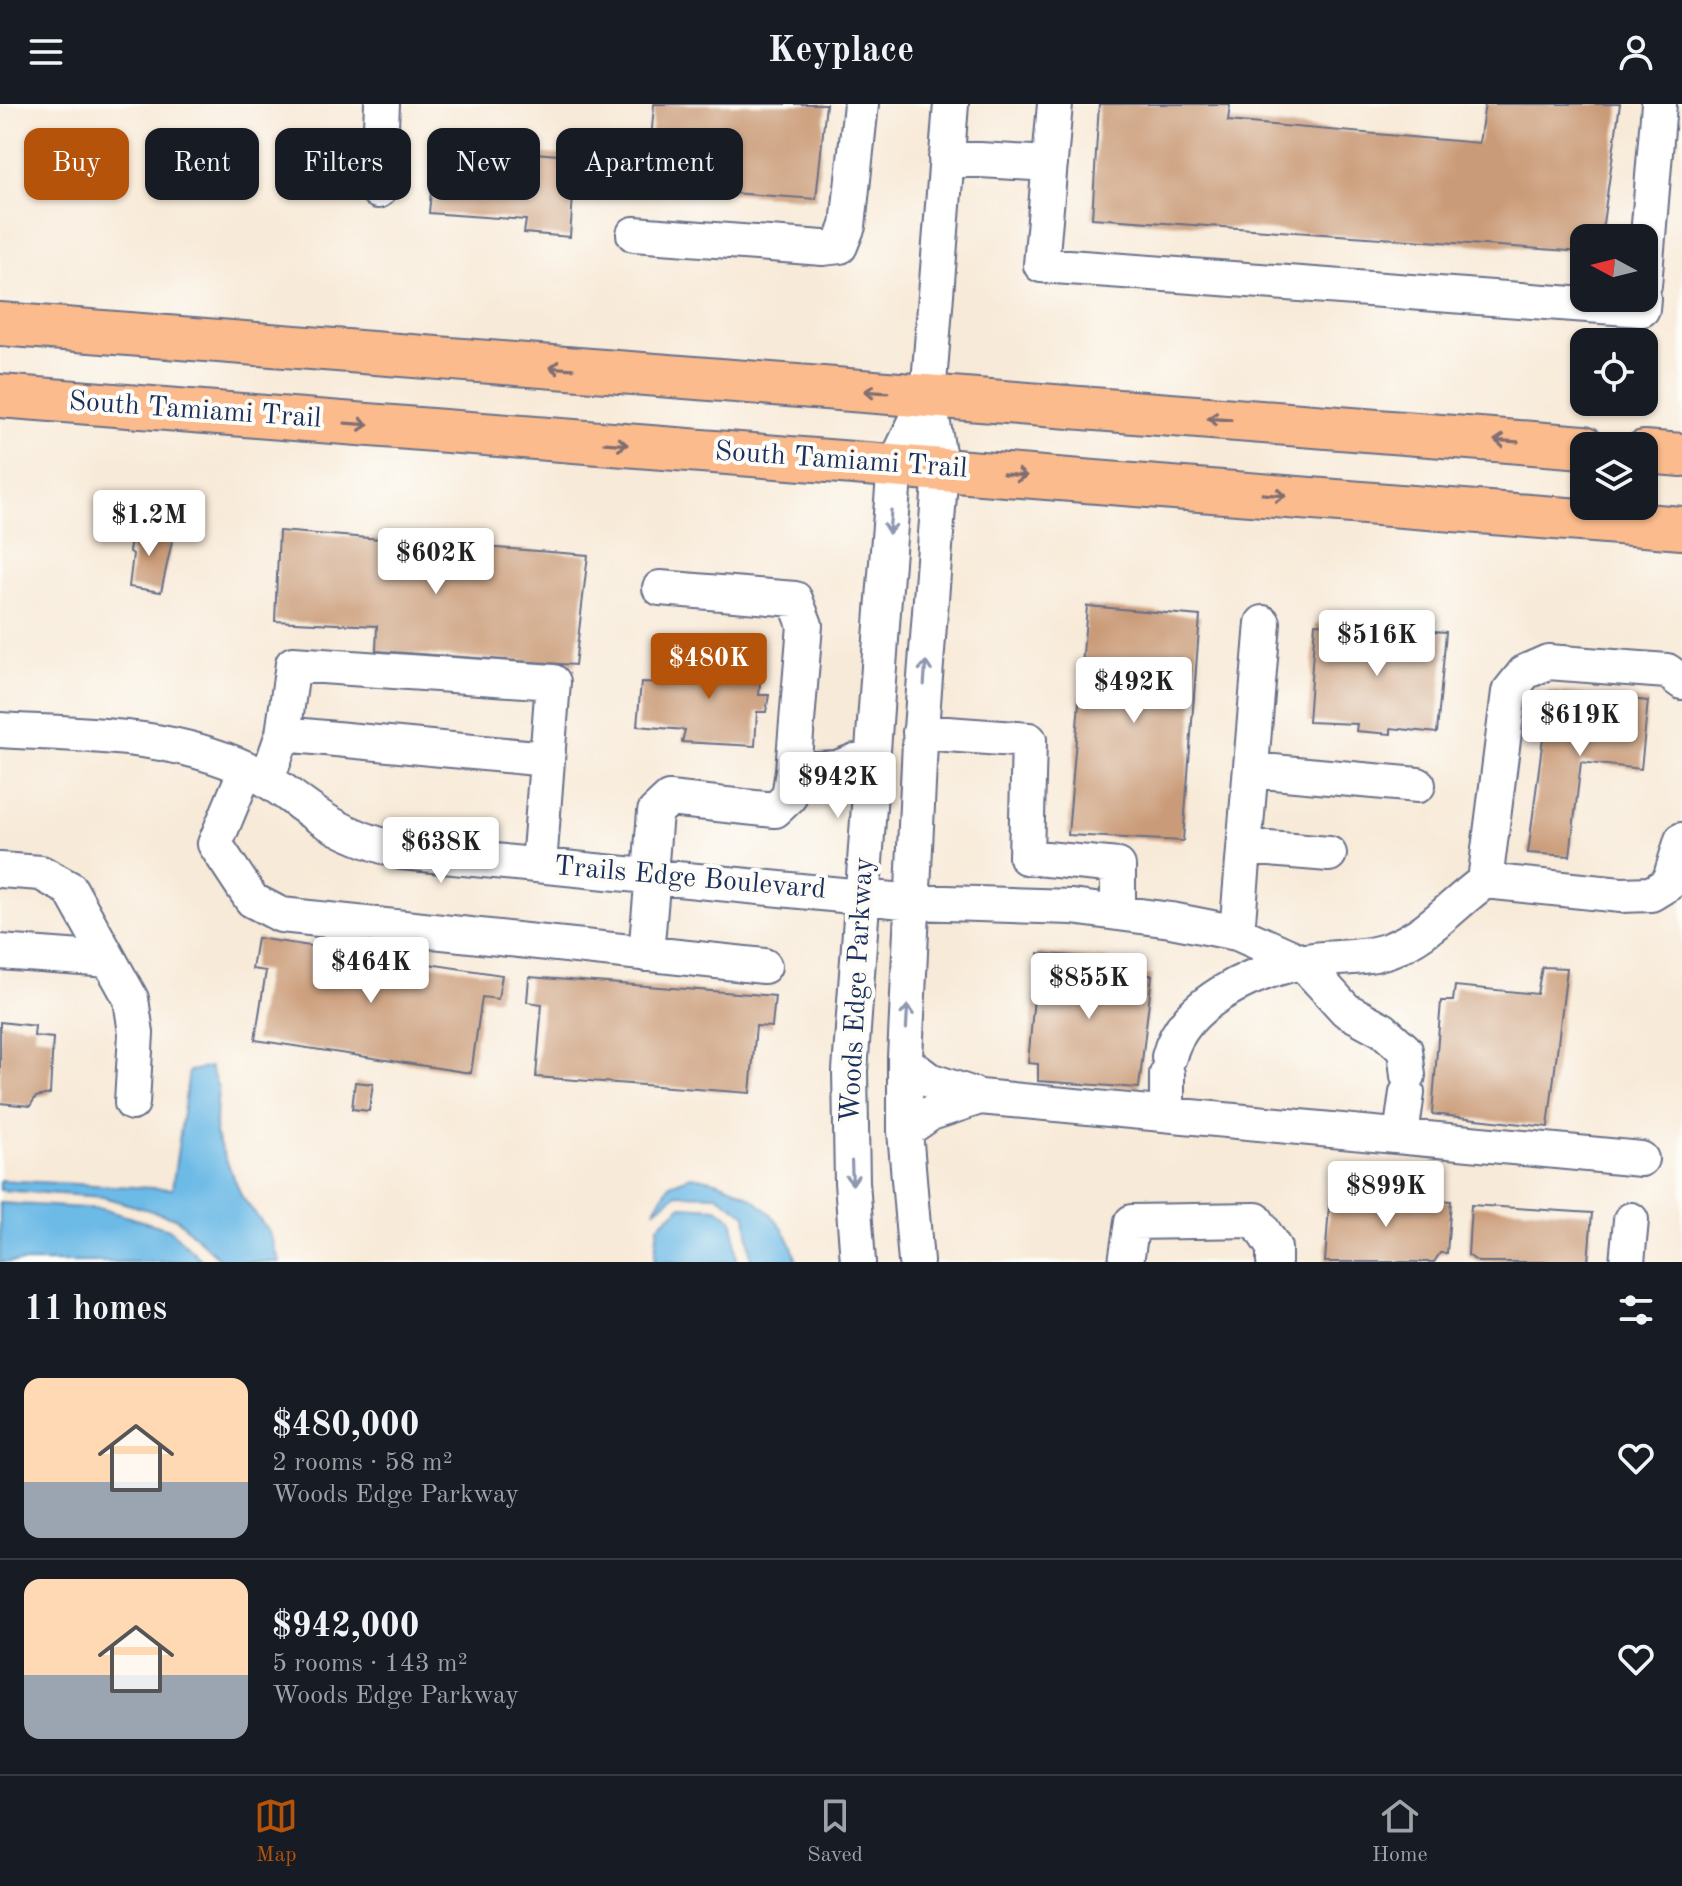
<!DOCTYPE html>
<html lang="en">
<head>
<meta charset="utf-8">
<style>
  body { margin:0; font-family:"Old Standard TT",serif; background:#20242c; color:#f1f3f6; height:100vh; display:flex; flex-direction:column; font-size:30px; white-space:nowrap }
  * { box-sizing:border-box; margin:0 }
  p { font-size:26px; color:#9ea1a6 }
  .icon { flex:none; width:44px; height:44px; fill:none; stroke:currentColor; stroke-width:2; stroke-linecap:round; stroke-linejoin:round }
  .map { position:relative; height:1158px; overflow:hidden }
  .panel { display:flex; flex-direction:column; background:#171b24; flex:1 }
  .panel>* { flex:none }
  .top-card { position:absolute; left:24px; top:24px; width:800px; height:72px; display:flex; gap:16px }
  .needle { width:52px; rotate:277deg }
  .controls { position:absolute; left:1570px; top:120px; display:grid; gap:16px }
  .controls a { display:grid; place-items:center; width:88px; height:88px; border-radius:16px; background:#171b24; box-shadow:0 2px 6px #0004; font-size:40px }
  .price { position:absolute; translate:-50% -68px; padding:0 18px; border-radius:8px; background:#fff; color:#222; font-size:26px; line-height:52px; filter:drop-shadow(0 2px 4px #0008) }
  .price::after { content:''; position:absolute; left:50%; top:48px; width:24px; height:18px; margin-left:-12px; background:inherit; clip-path:polygon(0 0,100% 0,50% 100%) }
  .price.current { background:#b45309; color:#fff }
  ul { padding:0; list-style:none }
  li { display:flex; align-items:center; gap:24px; height:200px; padding:0 24px }
  li+li { border-top:2px solid #363941 }
  li span { display:grid; place-items:center; flex:none; width:224px; height:160px; border-radius:16px; color:#555 }
  li>.icon { margin-inline-start:auto }
  span .icon { width:96px; height:96px; fill:#fffc; stroke-width:1 }
  li b { font-size:34px }
  h2 { display:flex; justify-content:space-between; align-items:center; height:96px; padding:0 24px; font-size:34px }
  .chip { padding:0 28px; border-radius:16px; background:#171b24; box-shadow:0 2px 6px #0004; font-size:28px; line-height:72px }
  .chip.current { background:#b45309; color:#fff }
  header { display:flex; justify-content:space-between; align-items:center; height:104px; padding:0 24px; background:#171b24; font-size:36px; font-weight:800 }
  .dock { display:flex; justify-content:space-around; align-items:center; height:112px; border-top:2px solid #363941; background:#171b24; font-size:22px; color:#9ea1a6 }
  .dock a { display:grid; justify-items:center; gap:4px }
  .dock .current { color:#b45309 }
  .map>svg:first-child { display:block }
  .water { fill:#6cbae6; stroke:#4474a2; stroke-width:2 }
  .building { fill:#ca9b78 }
  .lines { fill:none; stroke-linecap:round; stroke-linejoin:round }
  .minor-casing { stroke:#687089; stroke-width:38 }
  .major-casing { stroke:#687089; stroke-width:46 }
  .minor { stroke:#fff; stroke-width:34 }
  .major { stroke:#fbbb8c; stroke-width:42 }
  .oneway { stroke:#806e73 }
  .oneway2 { stroke:#8d97ae }
  .labels { text-anchor:middle; dominant-baseline:central; stroke-width:8; stroke-linejoin:round; paint-order:stroke }
  .street-label { font-size:28px; fill:#1b2f5e; stroke:#fdfcf7 }
</style>
</head>
<body>
<header><svg class="icon" aria-label="menu" viewBox="0 0 24 24"><path d="M4 6h16M4 12h16M4 18h16"/></svg>Keyplace<svg class="icon" aria-label="person" viewBox="0 0 24 24"><circle cx="12" cy="8" r="4"/><path d="M4 21q1-7 8-7t8 7"/></svg></header>
<div class="map">
<svg width="1682" height="1158" viewBox="0 0 1682 1158">
  <rect width="100%" height="100%" fill="#fdfcf7"/>
  <filter id="ink" filterUnits="userSpaceOnUse"><feTurbulence type="fractalNoise" baseFrequency=".0125" numOctaves="2"/><feDisplacementMap in="SourceGraphic" scale="16" xChannelSelector="R" yChannelSelector="G"/><feConvolveMatrix kernelMatrix="1 2 1 2 8 2 1 2 1" color-interpolation-filters="sRGB"/></filter>
  <filter id="wash" filterUnits="userSpaceOnUse"><feTurbulence type="fractalNoise" baseFrequency=".006" numOctaves="4" result="noise"/><feDisplacementMap in="SourceGraphic" scale="32" xChannelSelector="R" yChannelSelector="G"/><feGaussianBlur stdDeviation="1.8" result="paint"/><feColorMatrix in="noise" values="0 0 0 0 0 0 0 0 0 0 0 0 0 0 0 0 0 1.4 0 .05"/><feComposite in="paint" operator="in"/></filter>
  <g filter="url(#wash)">
    <rect width="100%" height="100%" fill="#f8ead8"/>
    <path class="water" d="M210,963l8,21 -3,46 27,63 26,33 12,32h-57l-47,-44 -73,-21 -103,-7v-10l172,9 17,-118z
      M691,1072c48,6 94,36 106,86h-46l-5,-47 -29,-20 -40,-1 -23,17 16,-27z
      M0,1099l102,6 67,20 35,33h-204z
      M681,1102l36,2 16,12 4,42h-83l4,-36z"/>
    <g id="blocks">
      <path class="building" d="M654,0h172l-10,95 -181,-13 1,-33 14,1z
        M1099,0h131l-2,17 251,22 6,-39h135l-19,134h-17v14l-492,-34z
        M484,35l53,5 -2,9 59,5v37l-21,1 -3,41 -46,-4 2,-13 -97,-7 6,-64h49z
        M134,421l40,7 -13,60 -32,-5 4,-33 -4,-3z
        M279,427l309,24 -13,110 -199,-14 1,-25 -102,-5z
        M1087,502l113,10 -17,225 -115,-6z
        M1315,519l131,9 -9,101 -46,-5v6l-35,-3 1,-7 -49,-2z
        M720,548l25,1 -1,5 18,2 -3,35h10l-3,17h-9l-2,34 -73,-4 3,-12 -48,-4 4,-44 45,2 3,-29 30,2z
        M1549,587l99,10 -7,68 -60,-7 -11,94 -42,-3z
        M257,834l245,37 -4,24 -16,-2 -11,76 -216,-33 11,-69 -14,-2z
        M1038,849l105,9 -1,13h10l-13,113 -101,-7v-17l-10,-1z
        M1542,863l25,1 -19,159 -116,-13 9,-113h12l2,-15 82,8z
        M529,873l246,19 -3,31 -16,-1 -6,67 -214,-16 6,-73 -15,-2z
        M0,918l35,4 -1,10 19,2 -3,56 -14,3 -6,9 -30,-3z
        M355,978l18,2 -4,27 -17,-2z
        M1330,1088l121,9 -4,52h-7l-6,9h-109z
        M1471,1101l121,8 -4,49h-110l-10,-7z"/>
    </g>
  </g>
  <g filter="url(#ink)">
    <use href="#blocks" fill-opacity="0" stroke="#687089" stroke-width="2"/>
    <g class="lines">
      <defs>
        <path id="minor" d="M1055,0l-14,161 601,44 1,-11
          M946,54l104,6
          M378,87l4,-87
          M634,130l189,14 17,-2 8,-20 13,-122
          M1644,181l15,-181
          M660,484l135,11 10,26 -12,145
          M0,626c84,5 169,3 247,39 27,12 46,31 71,47 26,18 55,27 84,36l511,50 159,5 99,13 66,13 65,29 44,48 37,20 22,20 3,26
          M920,628l109,8 -3,117 92,9v47
          M283,630l264,25
          M246,665l-31,75 37,56 29,15 483,51
          M1251,666l167,15
          M267,676l16,-46 10,-70 260,18 -14,183
          M1245,743l84,7
          M0,766l41,3 29,16 61,110 5,34 -4,70
          M650,770l5,-62 14,-13 106,11 14,-13 4,-27 44,-2 18,-7h17
          M1485,777l24,-189 16,-20 23,-10 119,9 15,11
          M1237,829l26,-310
          M0,848l109,8
          M646,850l7,-80
          M1169,953c13,-54 82,-84 132,-95 29,-6 57,-2 85,-11 43,-15 64,-45 99,-70l136,14 30,-1 18,-11 13,-43
          M980,993l661,62
          M1167,1010v-40
          M905,1027l26,-18 49,-16 -51,-17 -24,-18
          M1401,1031l6,-42
          M858,1158l-6,-80 -2,-111 33,-460 12,-146 33,-69
          M916,1158l-11,-131v-73l15,-316 21,-273 -13,-73 23,-292
          M1126,1158l6,-40 124,-2 18,28v14
          M1627,1158l4,-42"/>
        <path id="major" d="M0,220l1584,123
          M0,292l1682,132
          M1644,348l38,3"/>
      </defs>
      <use href="#minor" class="minor-casing"/>
      <use href="#major" class="major-casing"/>
      <use href="#minor" class="minor"/>
      <use href="#major" class="major"/>
    </g>
    <defs><path id="oneway-shaft" d="M-6 0H5M1.5-3L5.5 0L1.5 3" fill="none" stroke-width="1.6" stroke-linecap="round" stroke-linejoin="round" transform="scale(2)"/></defs>
    <g class="oneway">
      <use href="#oneway-shaft" transform="translate(561 264) rotate(-176)"/>
      <use href="#oneway-shaft" transform="translate(876 288) rotate(-176)"/>
      <use href="#oneway-shaft" transform="translate(1219 315) rotate(-176)"/>
      <use href="#oneway-shaft" transform="translate(357 320) rotate(4)"/>
      <use href="#oneway-shaft" transform="translate(1506 337) rotate(-176)"/>
      <use href="#oneway-shaft" transform="translate(616 340) rotate(4)"/>
      <use href="#oneway-shaft" transform="translate(1015 371) rotate(5)"/>
      <use href="#oneway-shaft" transform="translate(1274 391) rotate(5)"/>
    </g>
    <g class="oneway2">
      <use href="#oneway-shaft" transform="translate(890 418) rotate(95)"/>
      <use href="#oneway-shaft" transform="translate(925 569) rotate(-86)"/>
      <use href="#oneway-shaft" transform="translate(907 913) rotate(-87)"/>
      <use href="#oneway-shaft" transform="translate(852 1069) rotate(88)"/>
    </g>
  </g>
  <g class="labels">
    <g class="street-label">
      <text transform="translate(195 307) rotate(4)">South Tamiami Trail</text>
      <text transform="translate(841 357) rotate(4)">South Tamiami Trail</text>
      <text transform="translate(690 775) rotate(5)">Trails Edge Boulevard</text>
      <text transform="translate(858 886) rotate(-87)">Woods Edge Parkway</text>
    </g>
  </g>
</svg>
<div class="controls">
<a><svg class="needle" viewBox="-14 -14 28 28"><path d="M0-13l5 13h-10z" fill="#e53935"/><path d="M0 13l5-13h-10z" fill="#9ea1a6"/></svg></a>
<a><svg class="icon" aria-label="locate" viewBox="0 0 24 24"><circle cx="12" cy="12" r="6"/><path d="M12 2v4M12 18v4M2 12h4M18 12h4"/></svg></a>
<a><svg class="icon" aria-label="layers" viewBox="0 0 24 24"><path d="M12 4l9 5-9 5-9-5zM3 14l9 5 9-5"/></svg></a>
</div>
<b class="price" style="left:149px;top:454px">$1.2M</b>
<b class="price" style="left:436px;top:492px">$602K</b>
<b class="price" style="left:1377px;top:574px">$516K</b>
<b class="price current" style="left:709px;top:597px">$480K</b>
<b class="price" style="left:1134px;top:621px">$492K</b>
<b class="price" style="left:1580px;top:654px">$619K</b>
<b class="price" style="left:838px;top:716px">$942K</b>
<b class="price" style="left:441px;top:781px">$638K</b>
<b class="price" style="left:371px;top:901px">$464K</b>
<b class="price" style="left:1089px;top:917px">$855K</b>
<b class="price" style="left:1386px;top:1125px">$899K</b>
<div class="top-card">
<a class="chip current">Buy</a>
<a class="chip">Rent</a>
<a class="chip">Filters</a>
<a class="chip">New</a>
<a class="chip">Apartment</a>
</div>
</div>
<section class="panel">
<h2>11 homes<svg class="icon" aria-label="filters" viewBox="0 0 24 24"><path d="M4 7h16M4 17h16"/><circle cx="9" cy="7" r="2"/><circle cx="15" cy="17" r="2"/></svg></h2>
<ul>
<li><span style="background:linear-gradient(#ffd9b3 65%,#9aa5b1 0)"><svg class="icon" aria-label="home" viewBox="0 0 24 24"><path d="M3 11l9-7 9 7M6 9v11h12V9"/></svg></span><div><b>$480,000</b><p>2 rooms · 58 m²</p><p>Woods Edge Parkway</p></div><svg class="icon" aria-label="heart" viewBox="0 0 24 24"><path d="M12 20l-8-8c-3-5 5-10 8-4 3-6 11-1 8 4z"/></svg></li>
<li><span style="background:linear-gradient(#ffd9b3 60%,#9aa5b1 0)"><svg class="icon" aria-label="home" viewBox="0 0 24 24"><path d="M3 11l9-7 9 7M6 9v11h12V9"/></svg></span><div><b>$942,000</b><p>5 rooms · 143 m²</p><p>Woods Edge Parkway</p></div><svg class="icon" aria-label="heart" viewBox="0 0 24 24"><path d="M12 20l-8-8c-3-5 5-10 8-4 3-6 11-1 8 4z"/></svg></li>
</ul>
</section>
<nav class="dock">
<a class="current"><svg class="icon" aria-label="map" viewBox="0 0 24 24"><path d="M3 6l6-2 6 2 6-2v14l-6 2-6-2-6 2zM9 4v14M15 6v14"/></svg>Map</a>
<a><svg class="icon" aria-label="saved" viewBox="0 0 24 24"><path d="M7 4h10v16l-5-4-5 4z"/></svg>Saved</a>
<a><svg class="icon" aria-label="home" viewBox="0 0 24 24"><path d="M3 11l9-7 9 7M6 9v11h12V9"/></svg>Home</a>
</nav>
</body>
</html>
